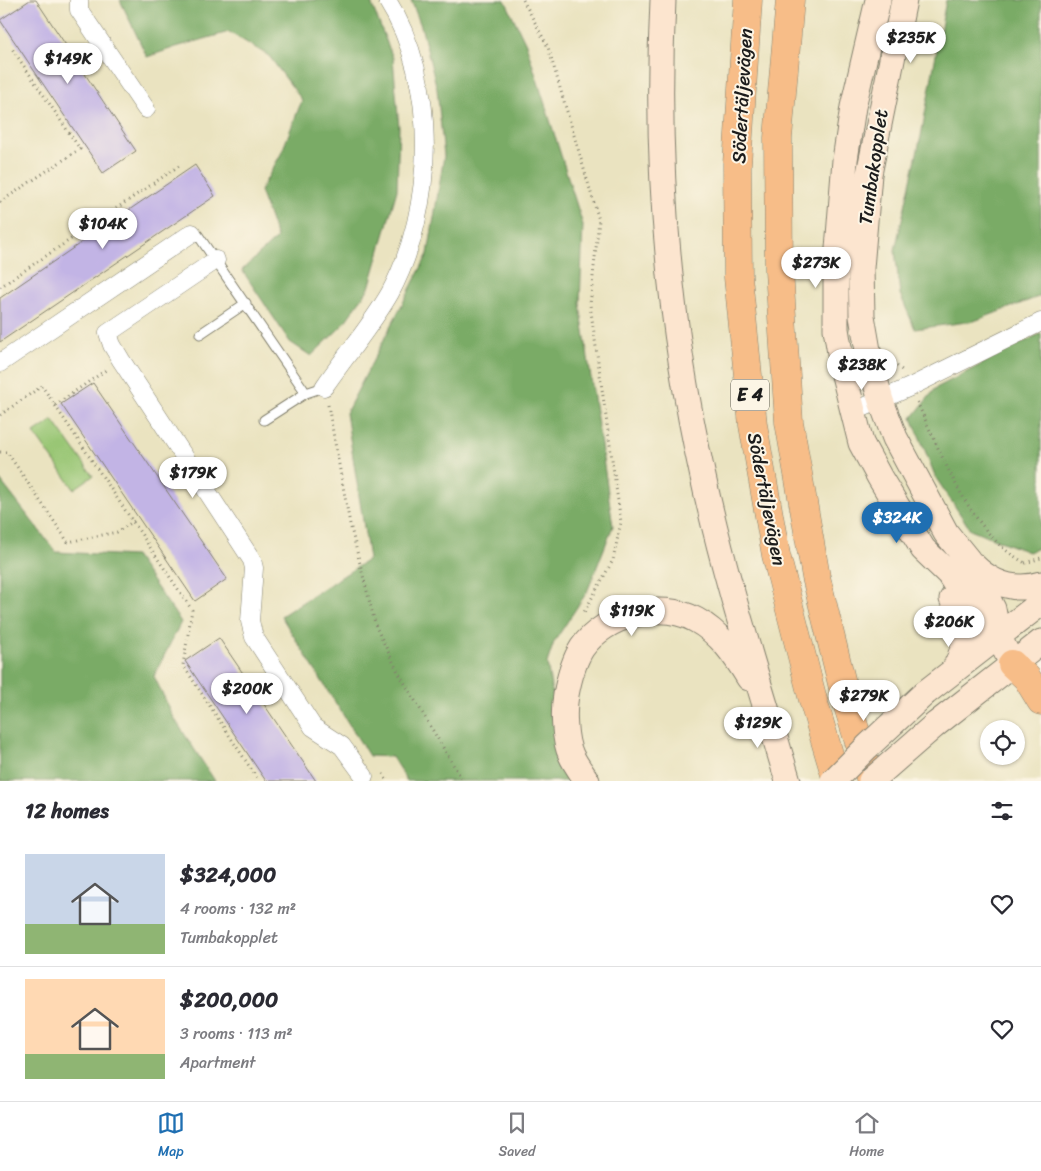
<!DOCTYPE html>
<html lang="en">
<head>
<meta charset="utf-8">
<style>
  body { margin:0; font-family:Sriracha,sans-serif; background:#f2f2f3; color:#2b2b33; height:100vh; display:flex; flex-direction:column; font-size:19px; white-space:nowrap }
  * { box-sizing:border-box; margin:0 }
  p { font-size:16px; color:#7c7c81 }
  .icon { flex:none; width:28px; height:28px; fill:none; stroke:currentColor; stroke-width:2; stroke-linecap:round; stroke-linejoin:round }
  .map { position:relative; height:781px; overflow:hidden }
  .details { display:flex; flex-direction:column; background:#fff; flex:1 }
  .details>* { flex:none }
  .controls { position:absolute; left:980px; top:720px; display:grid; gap:10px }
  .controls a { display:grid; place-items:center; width:45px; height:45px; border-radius:50%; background:#fff; box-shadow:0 1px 4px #0004; font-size:25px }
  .price { position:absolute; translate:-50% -42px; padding:0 11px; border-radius:18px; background:#fff; color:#222; font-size:16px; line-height:32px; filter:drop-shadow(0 1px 2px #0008) }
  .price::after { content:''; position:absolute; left:50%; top:30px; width:15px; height:11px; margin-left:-8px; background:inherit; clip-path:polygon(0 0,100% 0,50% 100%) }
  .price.active { background:#1f6fb2; color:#fff }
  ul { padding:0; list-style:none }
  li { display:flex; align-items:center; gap:15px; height:125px; padding:0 25px }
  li+li { border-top:1px solid #e1e1e2 }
  li span { display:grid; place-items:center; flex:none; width:140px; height:100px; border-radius:0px; color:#555 }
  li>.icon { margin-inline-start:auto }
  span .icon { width:60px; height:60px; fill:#fffc; stroke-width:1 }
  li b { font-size:21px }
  h2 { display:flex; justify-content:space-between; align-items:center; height:60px; padding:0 25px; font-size:21px }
  .dock { display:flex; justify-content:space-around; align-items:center; height:70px; border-top:1px solid #e1e1e2; background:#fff; font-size:14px; color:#7c7c81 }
  .dock a { display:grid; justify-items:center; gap:2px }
  .dock .active { color:#1f6fb2 }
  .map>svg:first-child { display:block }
  .green { fill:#99c674; stroke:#5a7148 }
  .forest { fill:#7aab66; stroke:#4b6441 }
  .building { fill:#c2b4e5 }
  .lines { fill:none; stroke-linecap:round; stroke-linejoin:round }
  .service-casing { stroke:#83806e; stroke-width:11 }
  .minor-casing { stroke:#83806e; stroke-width:19 }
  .secondary-casing { stroke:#83806e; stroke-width:27 }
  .motorway-casing { stroke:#83806e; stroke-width:29 }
  .path { stroke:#83806e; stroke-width:3; stroke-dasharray:1 4; stroke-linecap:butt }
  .service { stroke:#fff; stroke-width:9 }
  .minor { stroke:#fff; stroke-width:18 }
  .secondary { stroke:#fce5cf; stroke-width:25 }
  .motorway { stroke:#f7bd88; stroke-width:28 }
  .secondary-bridge-casing { stroke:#83806e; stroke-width:27; stroke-linecap:butt }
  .secondary-bridge { stroke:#fce5cf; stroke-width:25 }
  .labels { text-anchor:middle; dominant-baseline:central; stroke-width:4; stroke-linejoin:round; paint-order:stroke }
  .shield { fill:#fcf5e5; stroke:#5f5d58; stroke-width:1 }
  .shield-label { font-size:18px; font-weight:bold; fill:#1c1c1c }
  .street-label { font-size:19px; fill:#1c1c1c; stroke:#fcf5e5 }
</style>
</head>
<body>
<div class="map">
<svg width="1041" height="781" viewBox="0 0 1041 781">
  <rect width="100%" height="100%" fill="#fcf5e5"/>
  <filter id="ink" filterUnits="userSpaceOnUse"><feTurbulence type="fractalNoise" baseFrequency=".02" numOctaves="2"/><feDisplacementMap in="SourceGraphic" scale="10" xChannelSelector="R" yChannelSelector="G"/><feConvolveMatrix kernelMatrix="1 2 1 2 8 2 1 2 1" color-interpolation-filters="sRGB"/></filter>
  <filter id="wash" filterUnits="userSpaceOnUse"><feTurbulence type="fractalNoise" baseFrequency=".0096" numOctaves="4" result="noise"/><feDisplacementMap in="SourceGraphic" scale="20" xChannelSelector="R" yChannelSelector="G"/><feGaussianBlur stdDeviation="1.12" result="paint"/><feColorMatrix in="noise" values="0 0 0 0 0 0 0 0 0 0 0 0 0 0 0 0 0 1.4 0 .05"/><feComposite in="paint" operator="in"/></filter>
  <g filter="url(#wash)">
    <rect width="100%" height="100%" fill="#eae3c0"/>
    <path class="green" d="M53,420l40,56 -19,13 -40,-56z"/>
    <path class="forest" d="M120,0h250l23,58 6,69 -2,63 -28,98 -27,38 -31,30 -21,-14 -48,-72 35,-32 -17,-47 21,-37 21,-54 -33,-44 -40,-24 -53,15 -29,10z
      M411,0h94l21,44 57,181 -3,79 33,222 -26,66 -33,50 -7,21 21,118h-161l-15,-24 -23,-1 -88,-140 88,-57 -23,-146 82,-159 16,-98 -7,-67 -16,-63z
      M946,0h95v296l-67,25 -59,8 -15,-35 -5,-44 26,-114z
      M1041,333v214l-13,5 -58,-23 -34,-51 -24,-60 24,-30z
      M0,480l56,72 79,4 46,66 -27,54 20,42 41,63h-215z"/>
    <g id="blocks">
      <path class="building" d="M30,0h6l100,151 -33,22 -103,-153z
        M195,165l20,31 -215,146v-44z
        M93,383l134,196 -32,22 -134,-197z
        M219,638l97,143h-50l-81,-120z"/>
    </g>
  </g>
  <g filter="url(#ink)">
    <use href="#blocks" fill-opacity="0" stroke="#83806e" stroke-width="1"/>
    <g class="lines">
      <defs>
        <path id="service" d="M192,233l6,2 108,158 18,-6
          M200,334l46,-31
          M264,420l42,-27"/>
        <path id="minor" d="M79,0v10l67,99
          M216,260l-108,73 4,12 9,15 131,200 2,8 -4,53 4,16 59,90 29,19 22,30
          M0,363l192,-130
          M324,387c22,-32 47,-61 66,-94 45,-84 49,-211 -3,-293
          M855,411l55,-24 131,-65"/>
        <path id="secondary" d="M663,0c-8,159 5,321 40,477 22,102 55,203 85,304
          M878,0l-25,107 -8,53 -9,114v55l7,42 18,72 19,35 43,71 26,25 23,37 16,18 10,6
          M904,0l-35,174 -8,94 1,48 8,46 11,39 14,37 51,95 22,27 25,49 5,26 14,29
          M973,565c19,19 42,27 68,19
          M952,599c16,29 18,39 3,69
          M925,693l116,-90
          M935,725l106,-83
          M587,781c-5,-8 -12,-17 -16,-26 -7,-15 -8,-44 -5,-60 3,-16 7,-33 16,-47 23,-33 78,-48 114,-28 24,13 39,35 53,58"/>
        <path id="motorway" d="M748,0l-11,164 1,113 15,148 23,130 37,145 24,81
          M790,0l-12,138 1,133 10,151 27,155 30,123 25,81
          M1012,664l15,14 14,23"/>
      </defs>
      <use href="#service" class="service-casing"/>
      <use href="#minor" class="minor-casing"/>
      <use href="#secondary" class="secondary-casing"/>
      <use href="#motorway" class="motorway-casing"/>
      <path class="path" d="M523,0l25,47 51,173 -9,85 31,217 -8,38 -30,54
        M0,202l80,-53 -69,-102
        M0,287l179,-121
        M893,363l10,8
        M917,402c23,49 45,108 85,145 7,6 15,11 23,16
        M55,405l51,-35
        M328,405l22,119 26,103 22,45 65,109
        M0,415l42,-29 150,224 -9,55 76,116
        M0,452h7l61,90 49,-10 17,-11
        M1025,563l16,-5
        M383,774l4,7"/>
      <use href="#service" class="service"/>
      <use href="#minor" class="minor"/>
      <use href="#secondary" class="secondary"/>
      <use href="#motorway" class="motorway"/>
      <defs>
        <path id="secondary-bridge" d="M833,781l34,-34 58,-54
          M871,781l64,-56"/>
      </defs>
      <use href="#secondary-bridge" class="secondary-bridge-casing"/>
      <use href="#secondary-bridge" class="secondary-bridge"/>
    </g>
  </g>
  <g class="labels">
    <rect class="shield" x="731" y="379.5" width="38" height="31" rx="4"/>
    <g class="shield-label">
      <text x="750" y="395">E 4</text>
    </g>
    <g class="street-label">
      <text transform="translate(742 96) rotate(-87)">Södertäljevägen</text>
      <text transform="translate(873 167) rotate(-82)">Tumbakopplet</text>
      <text transform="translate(767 499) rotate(79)">Södertäljevägen</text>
    </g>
  </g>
</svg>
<div class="controls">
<a><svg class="icon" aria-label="locate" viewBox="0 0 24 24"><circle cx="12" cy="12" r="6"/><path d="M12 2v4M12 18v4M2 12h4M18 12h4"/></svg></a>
</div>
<b class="price" style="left:911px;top:64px">$235K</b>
<b class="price" style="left:68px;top:85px">$149K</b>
<b class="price" style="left:103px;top:250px">$104K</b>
<b class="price" style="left:816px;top:289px">$273K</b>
<b class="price" style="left:862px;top:391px">$238K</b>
<b class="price" style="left:193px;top:499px">$179K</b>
<b class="price active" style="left:897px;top:544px">$324K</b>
<b class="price" style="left:632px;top:637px">$119K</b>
<b class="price" style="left:949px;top:648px">$206K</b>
<b class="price" style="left:247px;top:715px">$200K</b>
<b class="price" style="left:864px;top:722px">$279K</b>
<b class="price" style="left:758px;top:749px">$129K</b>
</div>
<section class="details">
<h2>12 homes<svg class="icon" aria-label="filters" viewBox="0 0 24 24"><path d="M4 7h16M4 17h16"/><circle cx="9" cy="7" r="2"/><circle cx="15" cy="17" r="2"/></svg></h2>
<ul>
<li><span style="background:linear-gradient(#c9d6e8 70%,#8fb573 0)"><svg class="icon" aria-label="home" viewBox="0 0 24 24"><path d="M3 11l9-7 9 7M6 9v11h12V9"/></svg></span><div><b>$324,000</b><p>4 rooms · 132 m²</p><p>Tumbakopplet</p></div><svg class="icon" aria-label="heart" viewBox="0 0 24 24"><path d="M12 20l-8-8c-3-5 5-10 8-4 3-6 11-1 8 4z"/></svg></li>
<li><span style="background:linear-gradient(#ffd9b3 75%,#8fb573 0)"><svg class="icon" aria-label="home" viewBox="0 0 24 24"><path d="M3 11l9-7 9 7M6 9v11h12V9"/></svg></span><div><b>$200,000</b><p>3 rooms · 113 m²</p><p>Apartment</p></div><svg class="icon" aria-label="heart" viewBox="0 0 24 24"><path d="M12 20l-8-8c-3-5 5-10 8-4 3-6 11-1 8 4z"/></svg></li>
</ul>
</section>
<nav class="dock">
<a class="active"><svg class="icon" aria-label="map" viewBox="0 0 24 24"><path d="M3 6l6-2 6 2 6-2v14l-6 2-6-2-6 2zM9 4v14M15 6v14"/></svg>Map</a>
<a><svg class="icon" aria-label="saved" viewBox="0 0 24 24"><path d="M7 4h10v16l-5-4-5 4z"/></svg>Saved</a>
<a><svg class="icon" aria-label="home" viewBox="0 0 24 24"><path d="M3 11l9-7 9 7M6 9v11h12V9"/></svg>Home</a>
</nav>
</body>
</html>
